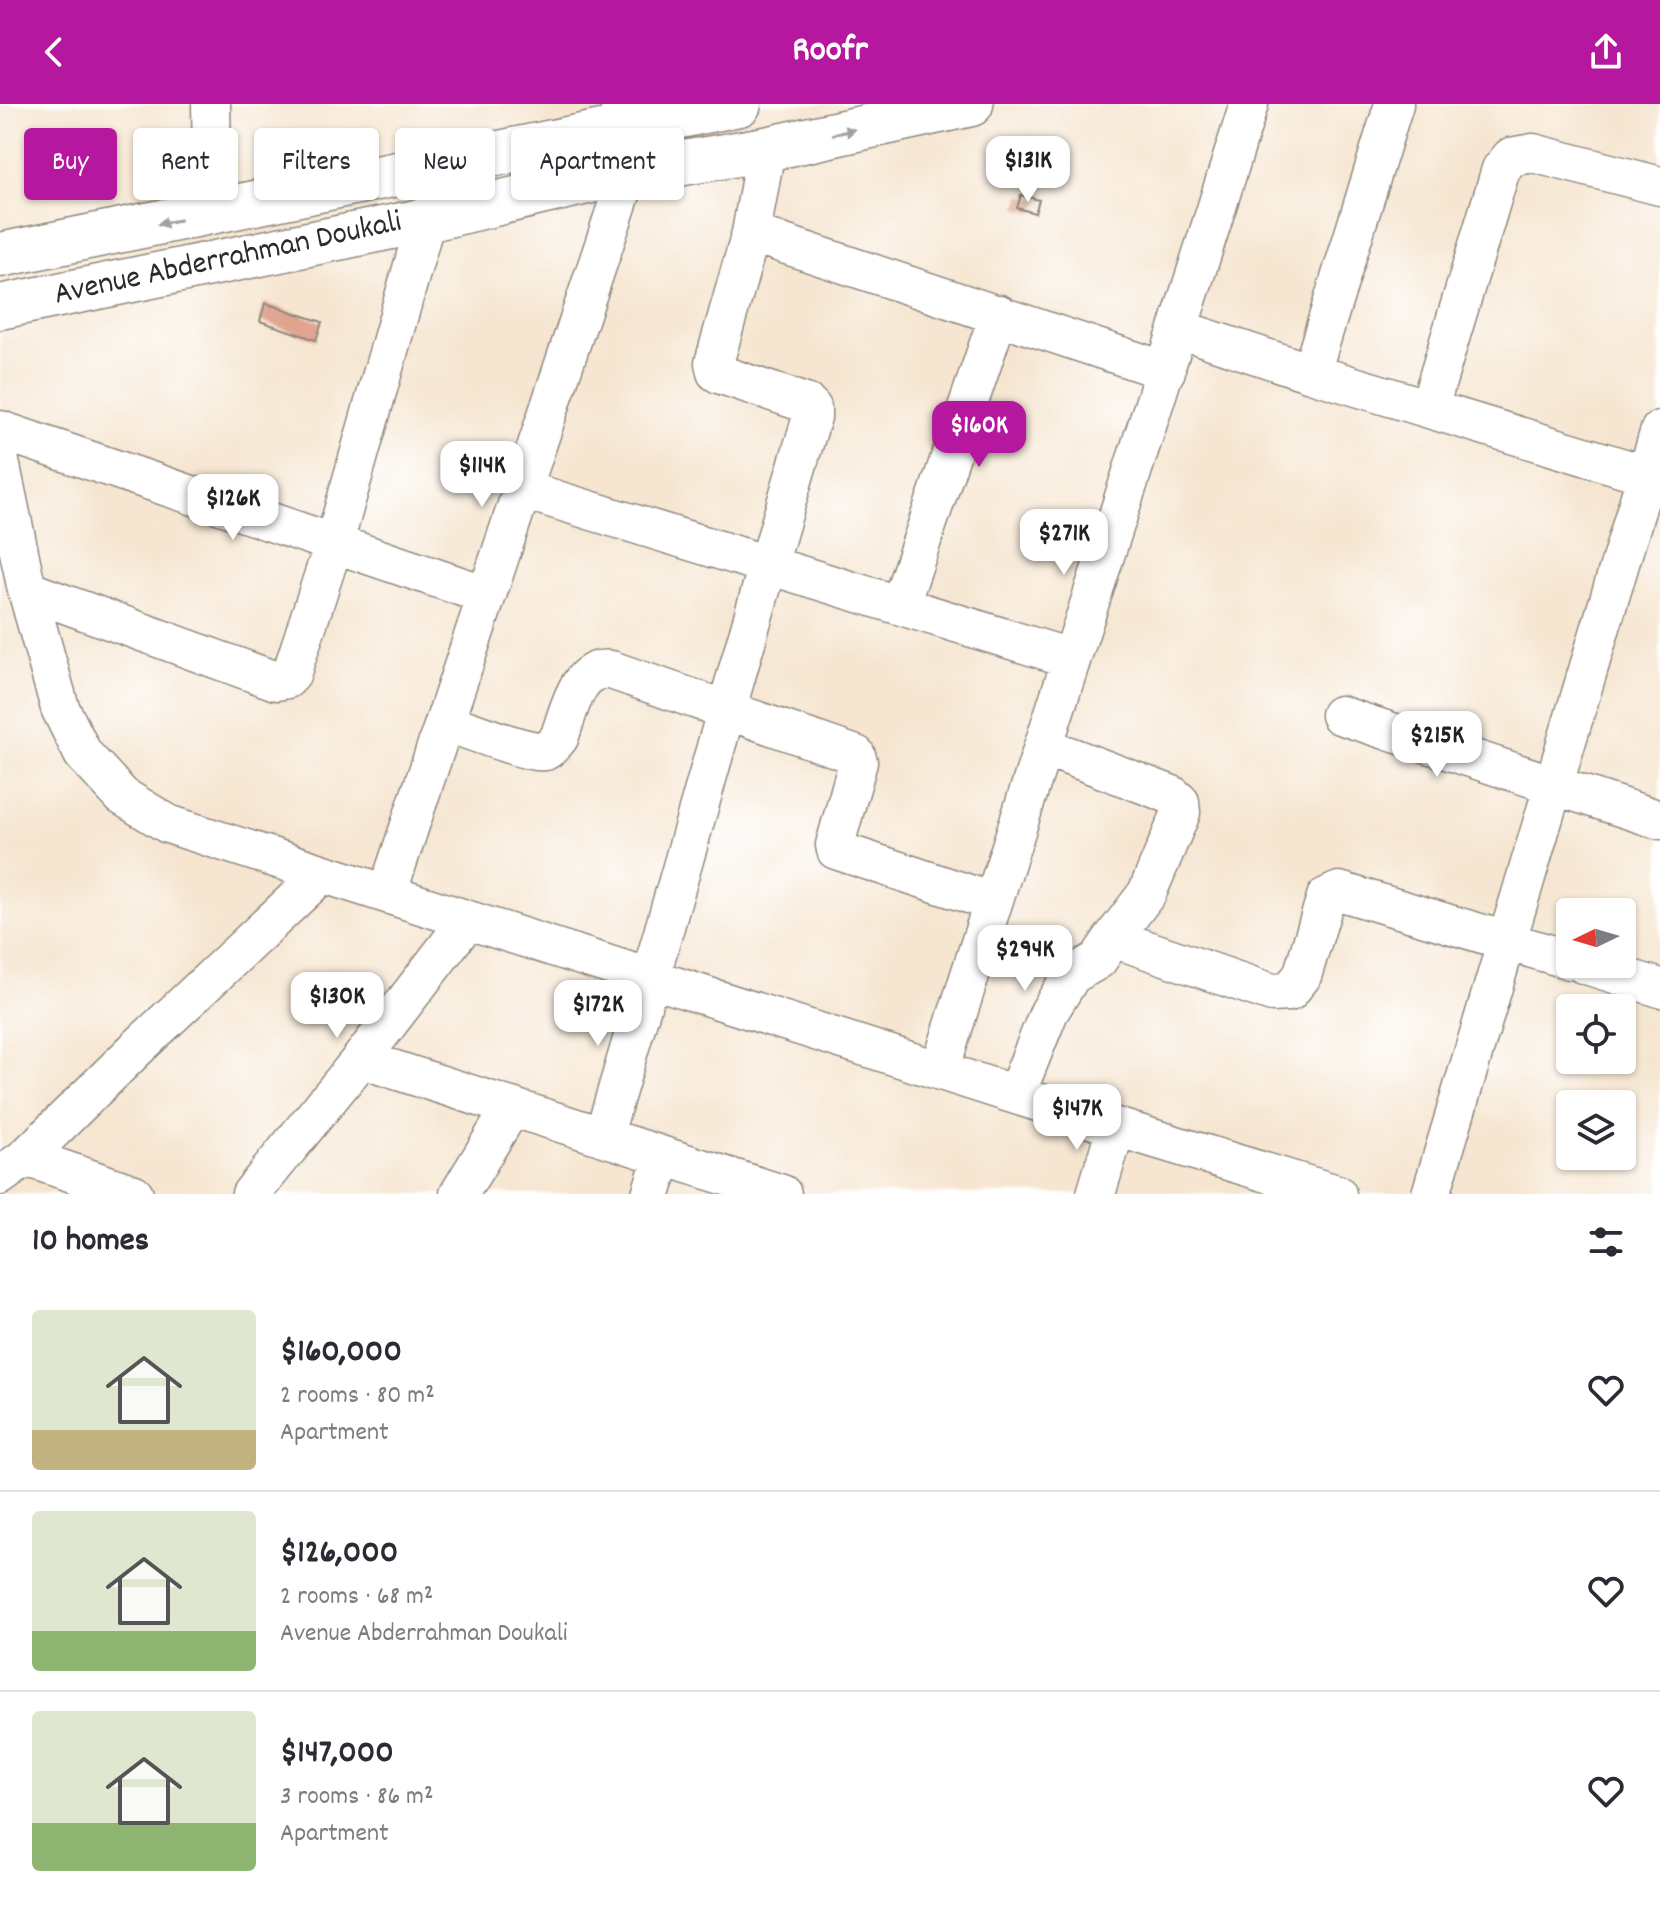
<!DOCTYPE html>
<html lang="en">
<head>
<meta charset="utf-8">
<style>
  body { margin:0; font-family:Dekko,sans-serif; background:#f7f7f7; color:#2b2b33; height:100vh; display:flex; flex-direction:column; font-size:30px; white-space:nowrap }
  * { box-sizing:border-box; margin:0 }
  p { font-size:26px; color:#7c7c81 }
  .icon { flex:none; width:44px; height:44px; fill:none; stroke:currentColor; stroke-width:2; stroke-linecap:round; stroke-linejoin:round }
  .map { position:relative; height:1090px; overflow:hidden }
  .side { display:flex; flex-direction:column; background:#fff; flex:1 }
  .side>* { flex:none }
  .top-card { position:absolute; left:24px; top:24px; width:800px; height:72px; display:flex; gap:16px }
  .needle { width:52px; rotate:265deg }
  .buttons { position:absolute; left:1556px; top:794px; display:grid; gap:16px }
  .buttons a { display:grid; place-items:center; width:80px; height:80px; border-radius:8px; background:#fff; box-shadow:0 2px 6px #0004; font-size:40px }
  .price { position:absolute; translate:-50% -68px; padding:0 18px; border-radius:16px; background:#fff; color:#222; font-size:26px; line-height:52px; filter:drop-shadow(0 2px 4px #0008) }
  .price::after { content:''; position:absolute; left:50%; top:48px; width:24px; height:18px; margin-left:-12px; background:inherit; clip-path:polygon(0 0,100% 0,50% 100%) }
  .price.selected { background:#b5179e; color:#fff }
  ul { padding:0; list-style:none }
  li { display:flex; align-items:center; gap:24px; height:200px; padding:0 32px }
  li+li { border-top:2px solid #e1e1e2 }
  li span { display:grid; place-items:center; flex:none; width:224px; height:160px; border-radius:8px; color:#555 }
  li>.icon { margin-inline-start:auto }
  span .icon { width:96px; height:96px; fill:#fffc; stroke-width:1 }
  li b { font-size:34px }
  h2 { display:flex; justify-content:space-between; align-items:center; height:96px; padding:0 32px; font-size:34px }
  .chip { padding:0 28px; border-radius:8px; background:#fff; box-shadow:0 2px 6px #0004; font-size:28px; line-height:72px }
  .chip.selected { background:#b5179e; color:#fff }
  header { display:flex; justify-content:space-between; align-items:center; height:104px; padding:0 32px; background:#b5179e; color:#fff; font-size:36px; font-weight:700 }
  .map>svg:first-child { display:block }
  .building { fill:#e0a28c }
  .lines { fill:none; stroke-linecap:round; stroke-linejoin:round }
  .street-casing { stroke:#90887e; stroke-width:41 }
  .secondary-casing { stroke:#90887e; stroke-width:47 }
  .street { stroke:#fff; stroke-width:38 }
  .secondary { stroke:#fff; stroke-width:44 }
  .oneway { fill:#a0a0a0 }
  .labels { text-anchor:middle; dominant-baseline:central; stroke-width:8; stroke-linejoin:round; paint-order:stroke }
  .street-label { font-size:32px; fill:#2b2b2b; stroke:#fff }
</style>
</head>
<body>
<header><svg class="icon" aria-label="back" viewBox="0 0 24 24"><path d="M15 5l-7 7 7 7"/></svg>Roofr<svg class="icon" aria-label="share" viewBox="0 0 24 24"><path d="M12 15V3M7 8l5-5 5 5M5 13v7h14v-7"/></svg></header>
<div class="map">
<svg width="1660" height="1090" viewBox="0 0 1660 1090">
  <rect width="100%" height="100%" fill="#fff"/>
  <filter id="ink" filterUnits="userSpaceOnUse"><feTurbulence type="fractalNoise" baseFrequency=".0125" numOctaves="2"/><feDisplacementMap in="SourceGraphic" scale="16" xChannelSelector="R" yChannelSelector="G"/><feConvolveMatrix kernelMatrix="1 2 1 2 8 2 1 2 1" color-interpolation-filters="sRGB"/></filter>
  <filter id="wash" filterUnits="userSpaceOnUse"><feTurbulence type="fractalNoise" baseFrequency=".006" numOctaves="4" result="noise"/><feDisplacementMap in="SourceGraphic" scale="32" xChannelSelector="R" yChannelSelector="G"/><feGaussianBlur stdDeviation="1.8" result="paint"/><feColorMatrix in="noise" values="0 0 0 0 0 0 0 0 0 0 0 0 0 0 0 0 0 1.4 0 .05"/><feComposite in="paint" operator="in"/></filter>
  <g filter="url(#wash)">
    <rect width="100%" height="100%" fill="#f6e6d1"/>
    <g id="blocks">
      <path class="building" d="M1021,91l18,5 -4,13 -18,-5z
        M265,199l57,19 -6,18 -56,-19z"/>
    </g>
  </g>
  <g filter="url(#ink)">
    <use href="#blocks" fill-opacity="0" stroke="#90887e" stroke-width="2"/>
    <g class="lines">
      <defs>
        <path id="street" d="M211,0l2,109
          M766,45l-15,84 415,138
          M1179,225l132,44 349,106
          M1311,269l83,-269
          M1429,304l72,-239 10,-12 22,-4 127,33
          M0,326l486,165
          M0,358l27,128 33,118 23,46 39,42 46,28 948,303 221,67
          M521,385l549,169
          M27,486l249,91 11,-2 4,-4 43,-132 92,-323
          M900,501l99,-291
          M1340,611l320,105
          M445,618c16,5 87,33 100,29 6,-3 10,-8 14,-13 10,-26 17,-73 52,-68l245,85 2,7 -23,83 1,5 157,52
          M1045,643l127,48 8,7 1,11 -34,80 -34,45 159,55 17,-1 13,-16 24,-79 13,-6 231,69
          M387,790l236,-706 2,-15 -5,-69
          M1583,860l77,24
          M361,955l421,135
          M940,966c101,-323 209,-643 309,-966
          M1016,990l33,-82 23,-37 26,-15 15,-22
          M603,1033c73,-239 136,-481 209,-720v-9l-4,-4 -89,-30 -3,-2 -2,-9 37,-130
          M0,1072l26,-19
          M134,1090l-108,-37 110,-108 185,-174
          M251,1090l110,-135 106,-138
          M459,1090l53,-87
          M651,1090l12,-38
          M1096,1090l20,-67
          M1431,1090l229,-764"/>
        <path id="secondary" d="M0,151l739,-151
          M0,203l426,-87 199,-47 141,-24 205,-45"/>
      </defs>
      <use href="#street" class="street-casing"/>
      <use href="#secondary" class="secondary-casing"/>
      <use href="#street" class="street"/>
      <use href="#secondary" class="secondary"/>
    </g>
    <defs><path id="oneway-solid" d="M-6-.8H1V-3.2L6.5 0L1 3.2V.8H-6Z" transform="scale(2)"/></defs>
    <g class="oneway">
      <use href="#oneway-solid" transform="translate(844 28) rotate(-12)"/>
      <use href="#oneway-solid" transform="translate(169 118) rotate(169)"/>
    </g>
  </g>
  <g class="labels">
    <g class="street-label">
      <text transform="translate(228 156) rotate(-12)">Avenue Abderrahman Doukali</text>
    </g>
  </g>
</svg>
<div class="buttons">
<a><svg class="needle" viewBox="-14 -14 28 28"><path d="M0-13l5 13h-10z" fill="#e53935"/><path d="M0 13l5-13h-10z" fill="#7c7c81"/></svg></a>
<a><svg class="icon" aria-label="locate" viewBox="0 0 24 24"><circle cx="12" cy="12" r="6"/><path d="M12 2v4M12 18v4M2 12h4M18 12h4"/></svg></a>
<a><svg class="icon" aria-label="layers" viewBox="0 0 24 24"><path d="M12 4l9 5-9 5-9-5zM3 14l9 5 9-5"/></svg></a>
</div>
<b class="price" style="left:1028px;top:100px">$131K</b>
<b class="price selected" style="left:979px;top:365px">$160K</b>
<b class="price" style="left:482px;top:405px">$114K</b>
<b class="price" style="left:233px;top:438px">$126K</b>
<b class="price" style="left:1064px;top:473px">$271K</b>
<b class="price" style="left:1437px;top:675px">$215K</b>
<b class="price" style="left:1025px;top:889px">$294K</b>
<b class="price" style="left:337px;top:936px">$130K</b>
<b class="price" style="left:598px;top:944px">$172K</b>
<b class="price" style="left:1077px;top:1048px">$147K</b>
<div class="top-card">
<a class="chip selected">Buy</a>
<a class="chip">Rent</a>
<a class="chip">Filters</a>
<a class="chip">New</a>
<a class="chip">Apartment</a>
</div>
</div>
<section class="side">
<h2>10 homes<svg class="icon" aria-label="filters" viewBox="0 0 24 24"><path d="M4 7h16M4 17h16"/><circle cx="9" cy="7" r="2"/><circle cx="15" cy="17" r="2"/></svg></h2>
<ul>
<li><span style="background:linear-gradient(#dfe7d0 75%,#c2b280 0)"><svg class="icon" aria-label="home" viewBox="0 0 24 24"><path d="M3 11l9-7 9 7M6 9v11h12V9"/></svg></span><div><b>$160,000</b><p>2 rooms · 80 m²</p><p>Apartment</p></div><svg class="icon" aria-label="heart" viewBox="0 0 24 24"><path d="M12 20l-8-8c-3-5 5-10 8-4 3-6 11-1 8 4z"/></svg></li>
<li><span style="background:linear-gradient(#dfe7d0 75%,#8fb573 0)"><svg class="icon" aria-label="home" viewBox="0 0 24 24"><path d="M3 11l9-7 9 7M6 9v11h12V9"/></svg></span><div><b>$126,000</b><p>2 rooms · 68 m²</p><p>Avenue Abderrahman Doukali</p></div><svg class="icon" aria-label="heart" viewBox="0 0 24 24"><path d="M12 20l-8-8c-3-5 5-10 8-4 3-6 11-1 8 4z"/></svg></li>
<li><span style="background:linear-gradient(#dfe7d0 70%,#8fb573 0)"><svg class="icon" aria-label="home" viewBox="0 0 24 24"><path d="M3 11l9-7 9 7M6 9v11h12V9"/></svg></span><div><b>$147,000</b><p>3 rooms · 86 m²</p><p>Apartment</p></div><svg class="icon" aria-label="heart" viewBox="0 0 24 24"><path d="M12 20l-8-8c-3-5 5-10 8-4 3-6 11-1 8 4z"/></svg></li>
</ul>
</section>
</body>
</html>
